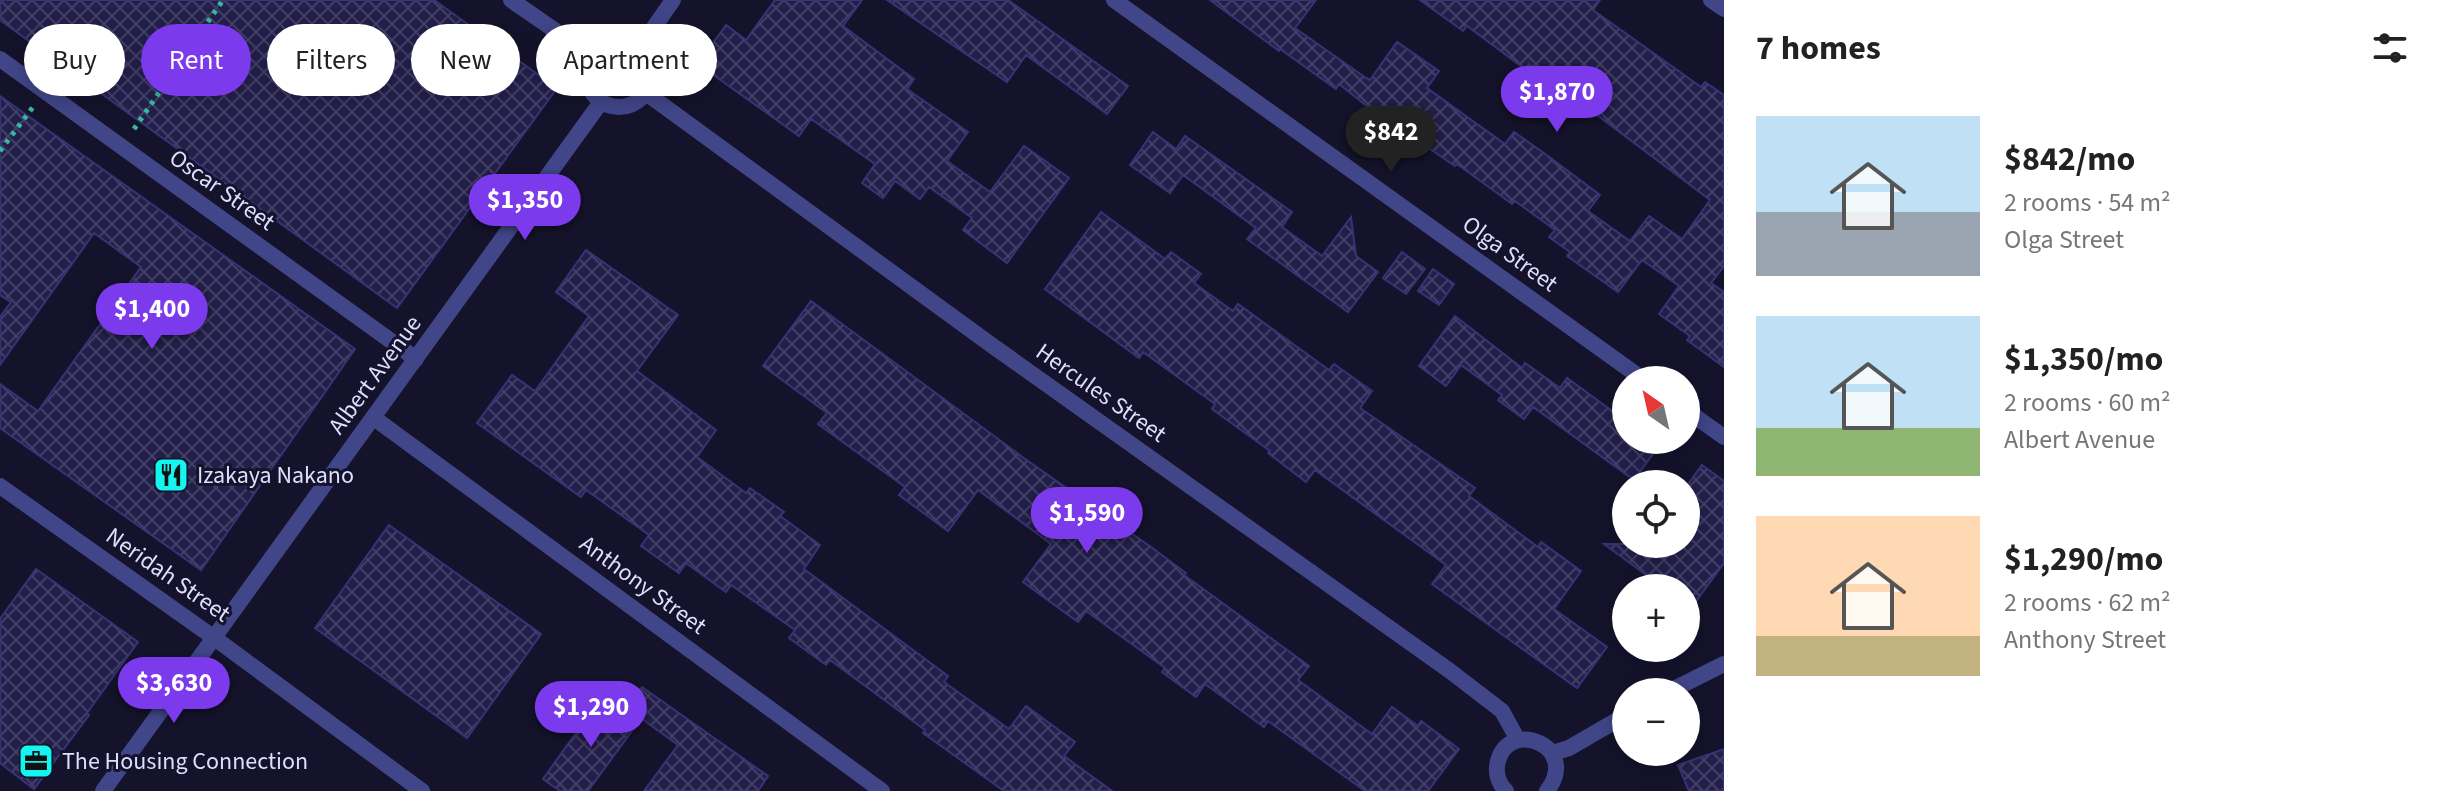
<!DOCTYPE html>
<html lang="en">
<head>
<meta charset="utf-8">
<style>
  body { margin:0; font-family:"Source Sans 3",sans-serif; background:#f6f6f6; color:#222; height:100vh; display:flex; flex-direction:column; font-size:30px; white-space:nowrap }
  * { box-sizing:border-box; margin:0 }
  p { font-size:26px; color:#767676 }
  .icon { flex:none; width:44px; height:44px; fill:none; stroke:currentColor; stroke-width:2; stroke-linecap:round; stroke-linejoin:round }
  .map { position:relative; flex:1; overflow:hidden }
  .drawer { display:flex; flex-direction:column; background:#fff; width:720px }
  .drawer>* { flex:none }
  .guide { position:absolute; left:24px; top:24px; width:760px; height:72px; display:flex; gap:16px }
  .needle { width:52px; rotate:326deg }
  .fabs { position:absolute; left:1612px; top:366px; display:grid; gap:16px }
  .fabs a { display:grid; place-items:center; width:88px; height:88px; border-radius:50%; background:#fff; box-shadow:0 4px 20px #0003; font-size:40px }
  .price { position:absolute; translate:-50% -68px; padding:0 18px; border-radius:28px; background:#7c3aed; color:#fff; font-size:26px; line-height:52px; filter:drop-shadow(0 2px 4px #0008) }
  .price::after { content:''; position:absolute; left:50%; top:48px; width:24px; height:18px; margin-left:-12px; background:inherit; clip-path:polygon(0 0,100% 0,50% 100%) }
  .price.active { background:#222; color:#fff }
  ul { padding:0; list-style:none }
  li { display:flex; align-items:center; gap:24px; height:200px; padding:0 32px }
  li span { display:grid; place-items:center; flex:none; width:224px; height:160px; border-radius:0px; color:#555 }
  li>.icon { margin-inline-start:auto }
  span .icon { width:96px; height:96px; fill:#fffc; stroke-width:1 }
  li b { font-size:34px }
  h2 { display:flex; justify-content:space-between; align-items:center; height:96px; padding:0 32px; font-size:34px }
  .chip { padding:0 28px; border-radius:36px; background:#fff; box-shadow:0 4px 20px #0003; font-size:28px; line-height:72px }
  .chip.active { background:#7c3aed; color:#fff }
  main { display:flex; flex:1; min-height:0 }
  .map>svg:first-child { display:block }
  .building { fill:url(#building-cross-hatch); stroke:#373376; stroke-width:2 }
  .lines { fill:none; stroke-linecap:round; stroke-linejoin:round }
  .path { stroke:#37b9a0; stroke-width:5; stroke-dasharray:4 6; stroke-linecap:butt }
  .minor { stroke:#404688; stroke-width:16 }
  .tertiary { stroke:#404688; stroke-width:16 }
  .labels { text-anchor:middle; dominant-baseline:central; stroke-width:6; stroke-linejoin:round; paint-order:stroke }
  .street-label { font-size:24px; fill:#dedefe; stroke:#14132b }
  .poi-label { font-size:24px; fill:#dedefe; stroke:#14132b; text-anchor:start }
</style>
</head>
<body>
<main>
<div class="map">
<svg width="1724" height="791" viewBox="0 0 1724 791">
  <defs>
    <pattern id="building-cross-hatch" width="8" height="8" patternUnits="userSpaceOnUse" patternTransform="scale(2)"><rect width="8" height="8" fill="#231f4b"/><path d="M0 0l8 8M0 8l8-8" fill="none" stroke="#423f66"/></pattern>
  </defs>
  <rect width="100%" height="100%" fill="#14132b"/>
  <path class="building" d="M0,0h434l123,88 -160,220 -397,-288z
    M775,0h87l-19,26 71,53 -7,10 61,43 -21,29 43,31 34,-46 45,32 -62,85 -44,-33 9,-12 -43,-31 -9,12 -25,-18 -12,17 -21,-15 13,-19 -64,-45 -12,17 -101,-72 28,-39 20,15z
    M887,0h121l120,86 -21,28 -81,-59 -19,27z
    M1210,0h106l-21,28 71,50 4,2 27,-38 42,29 -12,17 78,56 9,-12 34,24 52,39 -12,16 42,30 19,-25 33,23 28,-39 -181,-136 -4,5 -58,-43 -4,5 -43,-31h180l-7,10 108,77 4,-5 19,13v171l-13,17 13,9v75l-37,-27 3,-4 -31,-22 20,-28 -37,-26 -24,32 -51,-36 3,-4 -21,-15 6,-7 -40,-29 -3,3 -55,-40 -2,2 -31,-21 -3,4 -82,-65 -3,5 -56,-40 -1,2z
    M0,96l355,253 -154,221 -201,-142v-44l38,27 103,-144 -47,-34 -94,132v-48l11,-15 -11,-7z
    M1153,132l23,17 9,-13 107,76 -10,15 40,29 29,-39 5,39 22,16 -30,40 -101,-73 9,-11 -73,-53 -13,18 -40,-28z
    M1101,212l64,47 6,-7 30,22 -7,9 39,28 5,-7 91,66 5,-6 38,27 -12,17 115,80 -6,8 69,51 3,-5 40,29 -27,38 53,38 -30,41 -145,-104 14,-19 -131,-95 -9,12 -38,-29 2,-2 -58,-42 3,-5 -72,-52 -4,6 -94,-69z
    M586,250l92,65 -41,56 79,59 -19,27 49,36 4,-5 34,24 -4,4 40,29 -16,24 144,107 -4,6 65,47 17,-23 49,36 -11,14 48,35h-108l-81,-58 2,-3 -95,-70 -4,5 -37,-27 6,-8 -64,-45 -5,7 -40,-29 -7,10 -38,-27 8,-11 -63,-45 -5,7 -104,-74 35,-48 23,16 54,-75 -33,-24z
    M1402,252l23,17 -19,25 -23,-16z
    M1433,269l21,15 -15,21 -21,-14z
    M811,301l217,160 123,86 35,26 -2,2 125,91 -11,14 74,54 20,-27 26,19 3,-5 38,28 -31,42h-63l-97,-70 -4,6 -59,-43 -9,13 -34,-25 3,-4 -79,-57 -8,11 -55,-40 28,-38 -73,-54 -30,41 -49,-36 6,-8 -87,-63 9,-11 -64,-47z
    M1455,316l67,52 3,-5 35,25 7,-10 59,43v19h37l-29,40 -101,-73 -9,12 -26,-19 4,-5 -41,-30 -15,21 -27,-20z
    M1702,465l22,16v82l-38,52v-27h-22l-60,-44h82v-57z
    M389,525l152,109 -74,104 -152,-110z
    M36,569l102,73 -51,71 2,2 -55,74 -34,-26v-144z
    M642,687l126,89 -10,15h-114l34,-46 -51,-37z
    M601,698l36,26 -49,67h-28l-17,-12z
    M1724,749v42h-35l-11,-26z"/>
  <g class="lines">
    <path class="path" d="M134,129l89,-129
      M0,151l33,-44"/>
    <path class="minor" d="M511,0l81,56
      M1114,0l530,380
      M1711,0l13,9
      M0,59l416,300
      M646,93l344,251 460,327 52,40 16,29
      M1686,410l38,27
      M374,418l508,373
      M213,637l209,154
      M1668,692l56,-28
      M1553,753l16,-5 57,-33
      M1506,791c-8,-8 -11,-19 -8,-30 11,-43 83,-15 49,30"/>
    <path class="tertiary" d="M587 75a32 32 0 1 1 64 0a32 32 0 1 1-64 0Z
      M639,49l34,-49
      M0,486l213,151
      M103,791l498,-689"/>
  </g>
  <defs>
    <symbol id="restaurant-square" viewBox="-11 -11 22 22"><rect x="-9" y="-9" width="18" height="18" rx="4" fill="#13f5ee" stroke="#14132b"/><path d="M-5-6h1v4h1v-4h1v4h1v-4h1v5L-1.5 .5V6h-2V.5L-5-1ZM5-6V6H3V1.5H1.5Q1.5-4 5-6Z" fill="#111"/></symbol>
    <symbol id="office-square" viewBox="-11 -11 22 22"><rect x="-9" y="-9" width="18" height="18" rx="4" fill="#13f5ee" stroke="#14132b"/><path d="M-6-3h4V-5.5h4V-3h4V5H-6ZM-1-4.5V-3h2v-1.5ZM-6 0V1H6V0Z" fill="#111"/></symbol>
  </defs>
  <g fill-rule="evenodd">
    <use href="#restaurant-square" x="151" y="455" width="40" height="40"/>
    <use href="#office-square" x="16" y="741" width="40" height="40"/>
  </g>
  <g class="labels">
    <g class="street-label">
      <text transform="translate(222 190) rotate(35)">Oscar Street</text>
      <text transform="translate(1510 254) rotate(36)">Olga Street</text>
      <text transform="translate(375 375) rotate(-54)">Albert Avenue</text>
      <text transform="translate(1101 393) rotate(35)">Hercules Street</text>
      <text transform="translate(168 575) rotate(35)">Neridah Street</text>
      <text transform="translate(643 585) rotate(36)">Anthony Street</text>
    </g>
    <g class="poi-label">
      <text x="197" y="475">Izakaya Nakano</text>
      <text x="62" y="761">The Housing Connection</text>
    </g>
  </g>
</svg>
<div class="fabs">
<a><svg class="needle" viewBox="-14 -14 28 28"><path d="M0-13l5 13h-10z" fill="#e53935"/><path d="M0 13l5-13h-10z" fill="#767676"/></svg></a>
<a><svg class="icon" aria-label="locate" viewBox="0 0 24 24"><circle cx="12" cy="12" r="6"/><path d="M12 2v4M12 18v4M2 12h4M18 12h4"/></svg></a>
<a>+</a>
<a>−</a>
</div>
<b class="price" style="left:1557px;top:134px">$1,870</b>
<b class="price active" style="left:1391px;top:174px">$842</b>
<b class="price" style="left:525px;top:242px">$1,350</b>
<b class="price" style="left:152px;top:351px">$1,400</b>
<b class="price" style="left:1087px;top:555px">$1,590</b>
<b class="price" style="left:174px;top:725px">$3,630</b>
<b class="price" style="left:591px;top:749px">$1,290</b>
<div class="guide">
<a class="chip">Buy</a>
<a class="chip active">Rent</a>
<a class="chip">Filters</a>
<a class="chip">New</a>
<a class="chip">Apartment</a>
</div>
</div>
<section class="drawer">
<h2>7 homes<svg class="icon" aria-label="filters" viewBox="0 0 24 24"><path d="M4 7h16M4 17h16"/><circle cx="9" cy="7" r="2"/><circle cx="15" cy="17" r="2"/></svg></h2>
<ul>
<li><span style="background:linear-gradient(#bfe0f5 60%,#9aa5b1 0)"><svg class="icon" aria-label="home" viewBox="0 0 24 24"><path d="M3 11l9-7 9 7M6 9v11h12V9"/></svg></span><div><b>$842/mo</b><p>2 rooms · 54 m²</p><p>Olga Street</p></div></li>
<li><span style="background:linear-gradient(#bfe0f5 70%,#8fb573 0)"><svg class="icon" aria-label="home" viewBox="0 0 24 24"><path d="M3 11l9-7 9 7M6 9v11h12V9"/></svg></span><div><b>$1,350/mo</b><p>2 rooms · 60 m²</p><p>Albert Avenue</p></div></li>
<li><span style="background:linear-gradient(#ffd9b3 75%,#c2b280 0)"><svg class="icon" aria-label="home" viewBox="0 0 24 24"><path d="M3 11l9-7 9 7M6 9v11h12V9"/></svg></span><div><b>$1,290/mo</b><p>2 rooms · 62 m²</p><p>Anthony Street</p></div></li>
</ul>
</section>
</main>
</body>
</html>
